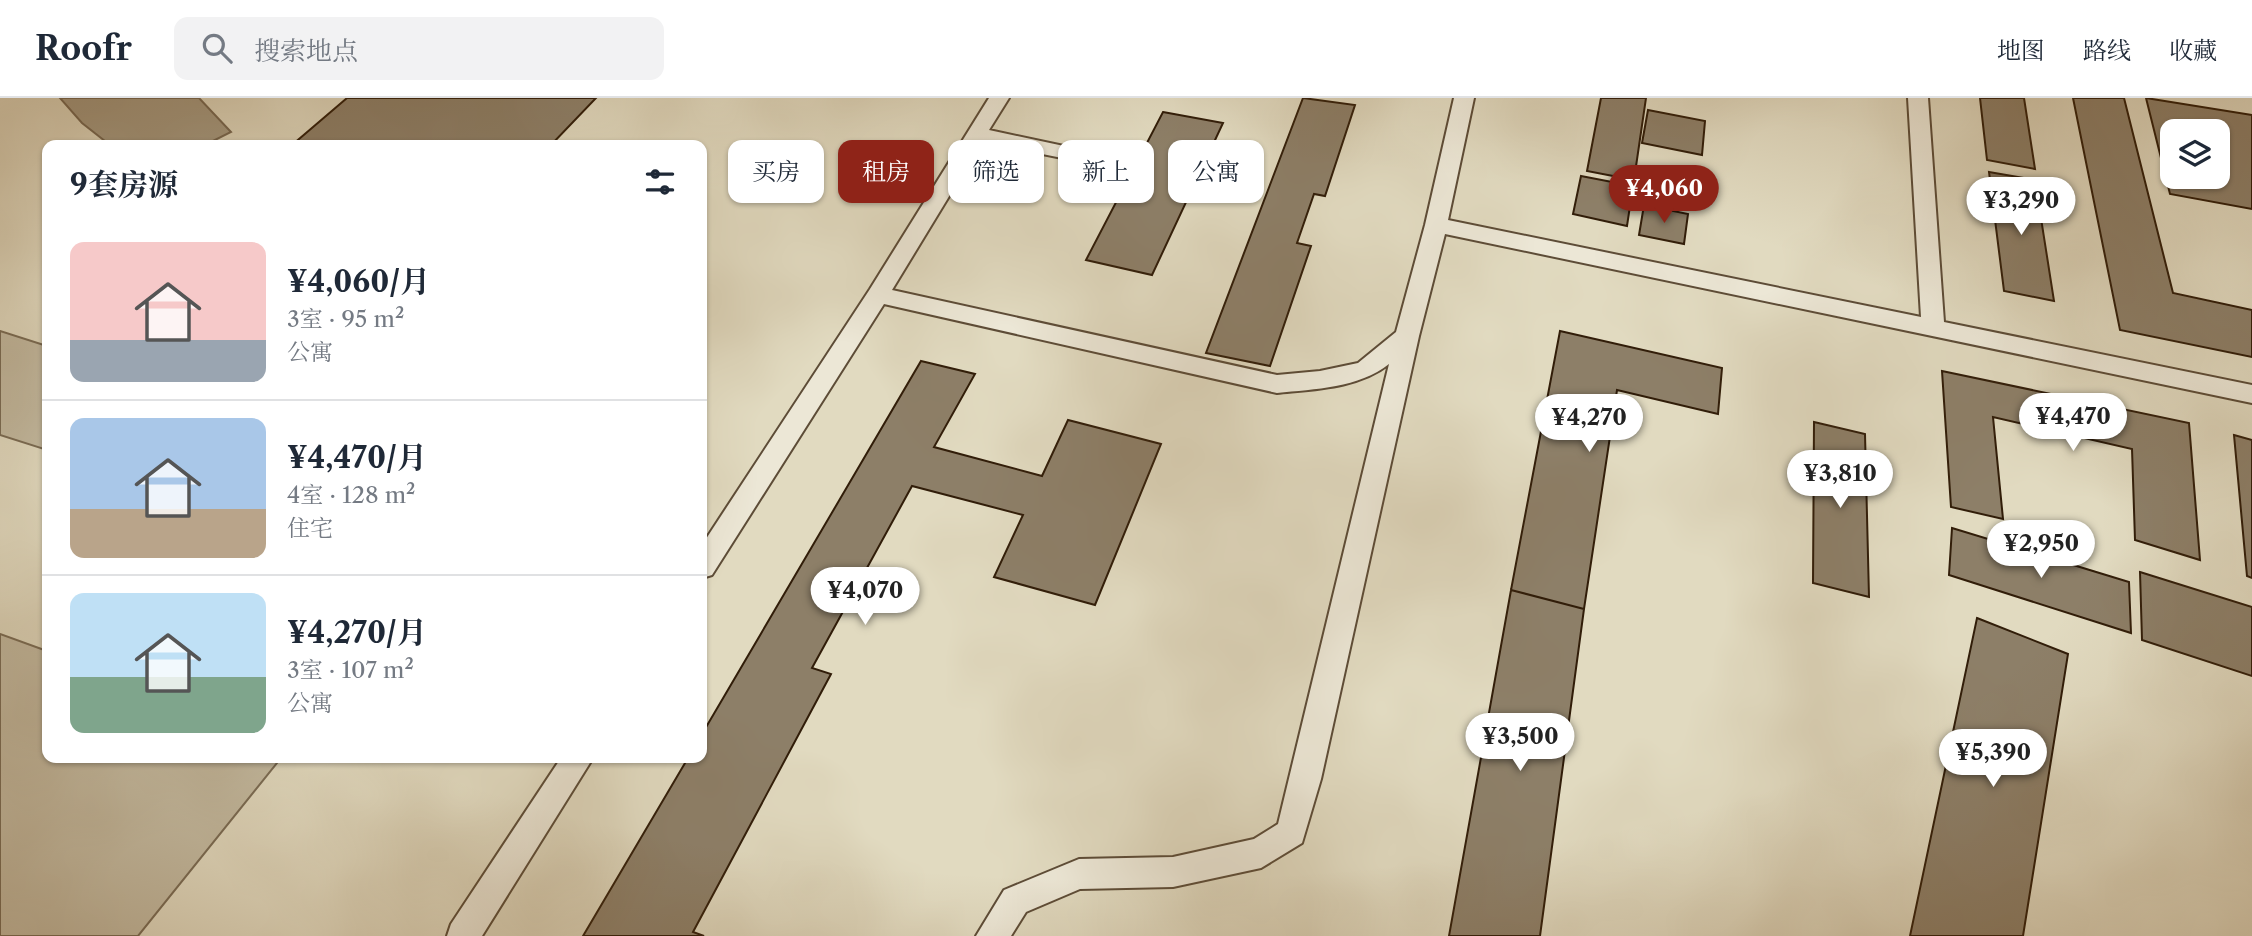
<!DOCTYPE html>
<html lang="zh">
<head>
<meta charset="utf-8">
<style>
  body { margin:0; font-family:"Libre Caslon Text","Noto Serif SC",serif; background:#f2f2f3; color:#1f2937; height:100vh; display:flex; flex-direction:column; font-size:26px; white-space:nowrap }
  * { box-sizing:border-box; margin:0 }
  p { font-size:23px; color:#747a83 }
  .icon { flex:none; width:38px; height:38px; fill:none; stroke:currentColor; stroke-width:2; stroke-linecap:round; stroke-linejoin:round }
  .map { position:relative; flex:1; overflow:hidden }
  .sheet { position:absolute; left:42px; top:42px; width:665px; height:623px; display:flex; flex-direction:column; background:#fff; border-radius:14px; box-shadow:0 2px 5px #0004 }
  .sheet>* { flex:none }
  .top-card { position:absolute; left:728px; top:42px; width:665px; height:63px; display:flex; gap:14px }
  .tools { position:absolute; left:2160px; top:21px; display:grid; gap:14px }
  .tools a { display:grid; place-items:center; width:70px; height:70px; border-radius:14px; background:#fff; box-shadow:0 2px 5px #0004; font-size:35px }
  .price { position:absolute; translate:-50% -60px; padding:0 16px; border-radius:24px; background:#fff; color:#222; font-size:23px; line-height:46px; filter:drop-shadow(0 2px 4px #0008) }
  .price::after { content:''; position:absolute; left:50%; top:42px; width:21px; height:16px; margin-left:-10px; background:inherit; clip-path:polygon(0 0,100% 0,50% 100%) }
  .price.current { background:#8f2418; color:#fff }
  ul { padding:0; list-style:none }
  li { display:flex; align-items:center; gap:21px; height:175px; padding:0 28px }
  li+li { border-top:2px solid #e0e1e3 }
  li span { display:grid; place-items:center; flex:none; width:196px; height:140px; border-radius:14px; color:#555 }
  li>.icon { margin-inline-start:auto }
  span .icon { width:84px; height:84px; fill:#fffc; stroke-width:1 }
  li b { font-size:30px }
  h2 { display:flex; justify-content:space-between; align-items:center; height:84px; padding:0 28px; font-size:30px }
  .tag { padding:0 24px; border-radius:14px; background:#fff; box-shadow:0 2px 5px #0004; font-size:24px; line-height:63px }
  .tag.current { background:#8f2418; color:#fff }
  header { display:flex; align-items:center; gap:42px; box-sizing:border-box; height:98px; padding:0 35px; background:#fff; border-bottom:2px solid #e0e1e3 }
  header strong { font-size:33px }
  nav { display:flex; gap:38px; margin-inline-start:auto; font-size:24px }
  .search { width:490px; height:63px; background:#f2f2f3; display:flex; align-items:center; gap:18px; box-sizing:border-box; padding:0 24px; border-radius:14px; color:#747a83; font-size:26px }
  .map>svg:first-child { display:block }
  .green { fill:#c3baa1; stroke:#7a6c55; stroke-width:2 }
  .water { fill:#a59a82; stroke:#776852; stroke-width:2 }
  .building { fill:#8d7f68; stroke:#311d09; stroke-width:2; fill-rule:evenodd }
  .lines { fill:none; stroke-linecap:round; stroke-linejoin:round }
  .service-casing { stroke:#5d4c37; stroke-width:4 }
  .service { fill:#ece7d6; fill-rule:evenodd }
</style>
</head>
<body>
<header>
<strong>Roofr</strong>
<div class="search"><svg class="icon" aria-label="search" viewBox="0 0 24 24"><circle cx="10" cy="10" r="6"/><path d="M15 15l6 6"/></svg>搜索地点</div>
<nav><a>地图</a><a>路线</a><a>收藏</a></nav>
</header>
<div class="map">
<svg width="2252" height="838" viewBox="0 0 2252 838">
  <rect width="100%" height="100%" fill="#e1dac0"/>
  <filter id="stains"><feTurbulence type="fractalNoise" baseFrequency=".00286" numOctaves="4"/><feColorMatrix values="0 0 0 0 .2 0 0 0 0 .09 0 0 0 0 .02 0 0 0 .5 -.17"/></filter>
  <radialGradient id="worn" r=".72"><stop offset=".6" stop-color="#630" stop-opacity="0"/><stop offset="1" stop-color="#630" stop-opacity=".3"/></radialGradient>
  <path class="green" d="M0,233l47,15v104l-47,-15z
    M0,536l47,17v107h234l-143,178h-138z"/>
  <path class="water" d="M60,0h139l32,34 -26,13h-95l-28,-22z"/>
  <path class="building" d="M347,0h249l-45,47h-259z
    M1303,0l52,7 -30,91 -11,-2 -17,49 14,3 -41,120 -64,-13z
    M1601,0h45l-12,82 -47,-9z
    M1980,0h44l11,71 -48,-9z
    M2073,0h51l49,195 79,17v47l-132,-27z
    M2146,0l106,17v94l-82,-15zM2172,33h45v46h-45z
    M1648,12l57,11 -3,34 -60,-12z
    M1163,14l60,11 -71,152 -66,-15z
    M1989,74l46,8 19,121 -50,-10z
    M1581,78l52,10 -6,40 -54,-12z
    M1644,107l44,9 -4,30 -45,-9z
    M1560,233l162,37 -4,46 -101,-24 -33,219 -73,-19z
    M921,263l54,13 -41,73 108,29 26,-56 93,24 -66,161 -101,-28 29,-62 -111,-29 -100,182 19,6 -138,258 11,4h-121l105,-178h14v-24z
    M1942,273l247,52 11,137 -65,-20 -3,-91 -139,-32 10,102 -52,-12z
    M1814,324l51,12 4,163 -56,-14z
    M2234,337l18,5v138l-5,-2z
    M1952,430l177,54 2,51 -182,-58z
    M2140,474l112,35v69l-110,-36z
    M1511,492l73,19 -44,327h-91z
    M1977,520l91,36 -45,282h-113z"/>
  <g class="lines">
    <defs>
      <path id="service" d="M989,0h20l-20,32 103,22 7,1 3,5 -3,5 -7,1 -110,-22 -90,148 385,85 43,-4 38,-8 38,-31 29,-107 29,-127h20l-26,122 473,97 -13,-219h20l16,224 308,63v18l-807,-169 -26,102 -98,443 -19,64 -41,25 -88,19 -93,2 -54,23 -15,24h-35l28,-46 75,-31 94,-2 81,-18 24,-15 111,-460c-30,24 -74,25 -112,29l-393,-89 -172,271 -10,3v-33l168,-256z
        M561,660h32l-111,178h-35l4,-12z"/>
    </defs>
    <use href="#service" class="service-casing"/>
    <use href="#service" class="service"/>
  </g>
  <rect width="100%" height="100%" filter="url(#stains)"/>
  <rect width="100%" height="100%" fill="url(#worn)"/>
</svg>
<div class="tools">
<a><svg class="icon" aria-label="layers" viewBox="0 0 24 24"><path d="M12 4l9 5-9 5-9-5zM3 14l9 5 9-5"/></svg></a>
</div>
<b class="price current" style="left:1664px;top:127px">¥4,060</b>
<b class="price" style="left:2021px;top:139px">¥3,290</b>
<b class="price" style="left:2073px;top:355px">¥4,470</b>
<b class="price" style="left:1589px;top:356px">¥4,270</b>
<b class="price" style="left:1840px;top:412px">¥3,810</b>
<b class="price" style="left:2041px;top:482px">¥2,950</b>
<b class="price" style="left:865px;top:529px">¥4,070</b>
<b class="price" style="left:1520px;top:675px">¥3,500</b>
<b class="price" style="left:1993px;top:691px">¥5,390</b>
<div class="top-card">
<a class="tag">买房</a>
<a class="tag current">租房</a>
<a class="tag">筛选</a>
<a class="tag">新上</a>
<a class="tag">公寓</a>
</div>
<section class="sheet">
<h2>9套房源<svg class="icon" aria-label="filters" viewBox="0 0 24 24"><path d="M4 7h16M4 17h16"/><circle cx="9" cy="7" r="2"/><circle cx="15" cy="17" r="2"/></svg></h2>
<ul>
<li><span style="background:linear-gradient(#f6c9c9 70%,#9aa5b1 0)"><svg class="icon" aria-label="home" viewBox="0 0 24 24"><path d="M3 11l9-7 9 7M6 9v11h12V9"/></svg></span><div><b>¥4,060/月</b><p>3室 · 95 m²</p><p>公寓</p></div></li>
<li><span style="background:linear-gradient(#a9c7e8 65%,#b9a48a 0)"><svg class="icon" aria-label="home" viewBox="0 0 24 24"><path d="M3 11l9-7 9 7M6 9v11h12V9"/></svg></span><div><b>¥4,470/月</b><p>4室 · 128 m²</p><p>住宅</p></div></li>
<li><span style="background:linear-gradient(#bfe0f5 60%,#7fa58c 0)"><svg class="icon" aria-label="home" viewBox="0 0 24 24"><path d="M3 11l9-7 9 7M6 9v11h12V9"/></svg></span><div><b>¥4,270/月</b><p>3室 · 107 m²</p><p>公寓</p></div></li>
</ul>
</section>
</div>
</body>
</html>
